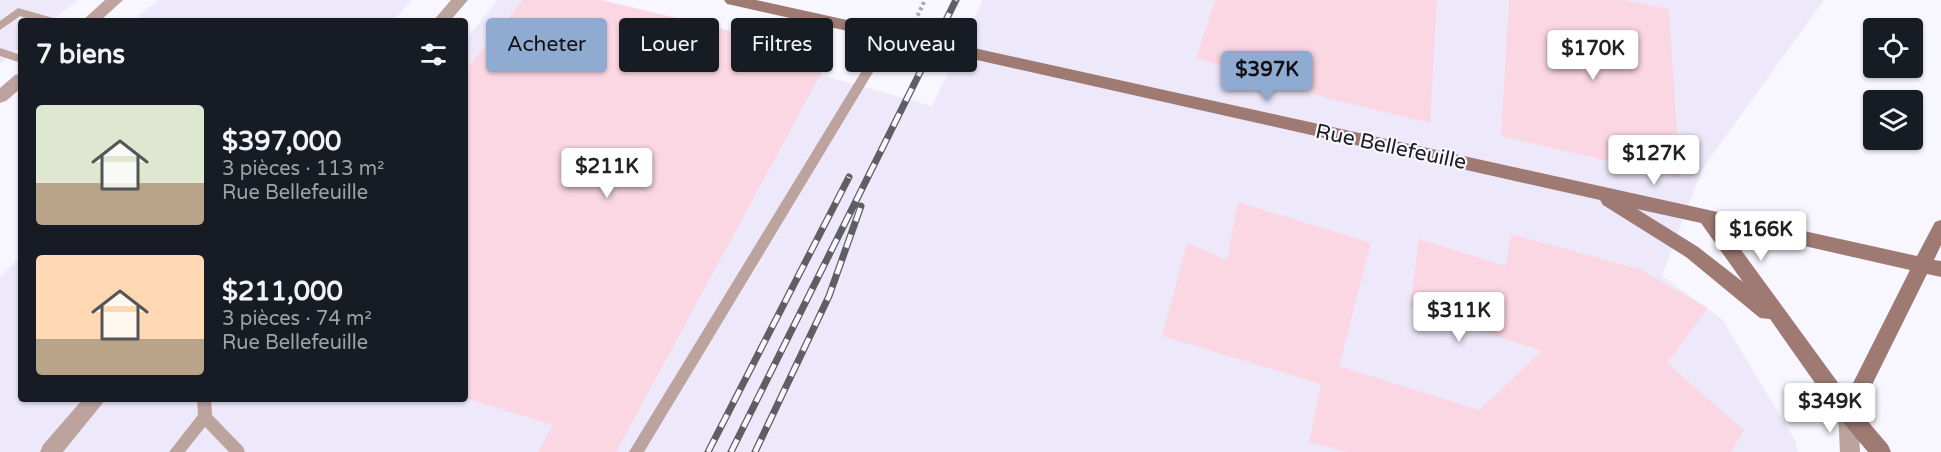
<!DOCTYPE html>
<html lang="fr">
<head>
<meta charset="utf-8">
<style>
  body { margin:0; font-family:"Varela Round",sans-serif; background:#242831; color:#f1f3f6; height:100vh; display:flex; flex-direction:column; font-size:22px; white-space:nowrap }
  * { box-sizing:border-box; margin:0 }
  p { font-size:20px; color:#9ea1a6 }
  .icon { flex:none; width:33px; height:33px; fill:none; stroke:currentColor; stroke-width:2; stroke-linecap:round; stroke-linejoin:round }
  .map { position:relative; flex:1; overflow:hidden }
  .sheet { position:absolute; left:18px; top:18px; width:450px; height:384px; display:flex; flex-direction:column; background:#171b24; border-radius:6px; box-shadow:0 2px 4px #0004 }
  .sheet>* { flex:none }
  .top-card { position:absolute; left:486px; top:18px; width:570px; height:54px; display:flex; gap:12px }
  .buttons { position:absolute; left:1863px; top:18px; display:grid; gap:12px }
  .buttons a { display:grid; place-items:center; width:60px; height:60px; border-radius:6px; background:#171b24; box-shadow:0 2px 4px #0004; font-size:30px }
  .price { position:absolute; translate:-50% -51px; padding:0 14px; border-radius:6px; background:#fff; color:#222; font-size:20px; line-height:39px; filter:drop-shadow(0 2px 3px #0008) }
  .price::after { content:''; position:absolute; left:50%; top:36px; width:18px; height:14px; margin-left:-9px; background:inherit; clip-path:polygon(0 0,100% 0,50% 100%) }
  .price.on { background:#90abd2; color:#111 }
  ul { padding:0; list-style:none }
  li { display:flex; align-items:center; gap:18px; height:150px; padding:0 18px }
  li span { display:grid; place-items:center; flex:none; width:168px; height:120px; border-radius:6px; color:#555 }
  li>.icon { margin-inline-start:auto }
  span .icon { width:72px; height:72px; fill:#fffc; stroke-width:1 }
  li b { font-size:26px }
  h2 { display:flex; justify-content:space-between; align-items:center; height:72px; padding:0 18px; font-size:26px }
  .tag { padding:0 21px; border-radius:6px; background:#171b24; box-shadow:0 2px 4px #0004; font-size:21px; line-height:54px }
  .tag.on { background:#90abd2; color:#111 }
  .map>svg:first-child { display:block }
  .built { fill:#ede9fb }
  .building { fill:#fbd7e3 }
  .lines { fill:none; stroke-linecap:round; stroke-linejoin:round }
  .path { stroke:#a9a7ae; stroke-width:4; stroke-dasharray:3 3; stroke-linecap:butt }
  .lane { fill:#bca39e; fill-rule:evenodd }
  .street { fill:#bca39e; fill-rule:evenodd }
  .secondary { fill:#9e7a73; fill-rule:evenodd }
  .rail-casing { stroke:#5f5e63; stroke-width:7 }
  .rail { stroke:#f8f6ff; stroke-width:4.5; stroke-dasharray:14; stroke-linecap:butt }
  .labels { text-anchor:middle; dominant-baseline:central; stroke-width:4.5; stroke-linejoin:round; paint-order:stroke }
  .street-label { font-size:21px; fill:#1d1c1f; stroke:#f8f6ff }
</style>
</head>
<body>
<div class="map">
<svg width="1941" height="452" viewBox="0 0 1941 452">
  <rect width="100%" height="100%" fill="#f8f6ff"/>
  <path class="built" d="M0,0h77l-25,21h-31v25l-21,18z
    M158,0h254l-19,21h-260z
    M498,0h53l381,106 51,-106h841l-122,169 -40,107 60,43 74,123 2,10h-1798v-175l21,-21v143h444v-359z"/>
  <path class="building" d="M523,0h78l230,55 -215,397h-78l15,-27 -88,-27v-327z
    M1215,0h222l-7,123 -103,-25 -131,-40z
    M1509,0h114l46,9 11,169 -179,-42z
    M1238,202l133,41 -32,123 140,44 63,-59 -132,-44 9,-68 87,27 5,-32 128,35 69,39 -41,55 77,67 -13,22h-384l-38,-10 12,-58 -159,-48 25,-93 40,17z"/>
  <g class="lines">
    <path class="path" d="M915,21l10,-21"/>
    <path class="lane" d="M18,8l35,10 1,3h-18l-16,-5 -20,14v-9z
      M889,32l5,4 -1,3 -249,413h-15l256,-419z
      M0,48l21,7v8l-21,-7z
      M197,399h14l1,16 31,32 2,5h-16l-24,-25 -20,25h-16l29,-37z"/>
    <path class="street" d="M105,0h18l-23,21h-18z
      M451,0h17l-18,21h-17z
      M21,73v15l-15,13 -6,2v-15l15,-13z
      M83,399h23l-43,53h-23l3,-7z
      M1848,404l7,2 3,7 2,39h-20l-2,-39 3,-7z"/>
    <path class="secondary" d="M724,0h32l1161,256 18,-34 6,-2v25l-7,15 7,1v16l-14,-3 -68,137 29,34 3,7h-23l-27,-32 -71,-101 -10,-1 -74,-61 -83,-52 -3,-5 -868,-195 -5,-1zM1637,209l64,14 42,59 -45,-35zM1725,228l185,42 -63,125z"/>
    <defs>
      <path id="rail" d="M708,452l141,-275
        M731,452l225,-452
        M755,452l74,-156 32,-90"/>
    </defs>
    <use href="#rail" class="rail-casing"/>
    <use href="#rail" class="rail"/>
  </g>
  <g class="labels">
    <g class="street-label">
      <text transform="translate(1391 147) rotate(12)">Rue Bellefeuille</text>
    </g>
  </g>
</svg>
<div class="buttons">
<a><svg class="icon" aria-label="locate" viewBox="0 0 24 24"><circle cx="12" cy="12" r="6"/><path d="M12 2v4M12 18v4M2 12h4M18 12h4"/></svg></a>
<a><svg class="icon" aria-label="layers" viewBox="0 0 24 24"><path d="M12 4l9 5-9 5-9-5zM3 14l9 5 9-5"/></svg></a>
</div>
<b class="price" style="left:1593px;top:81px">$170K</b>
<b class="price on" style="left:1267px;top:102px">$397K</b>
<b class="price" style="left:1654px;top:186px">$127K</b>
<b class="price" style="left:607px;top:199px">$211K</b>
<b class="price" style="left:1761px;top:262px">$166K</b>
<b class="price" style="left:1459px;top:343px">$311K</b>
<b class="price" style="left:1830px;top:434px">$349K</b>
<div class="top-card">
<a class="tag on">Acheter</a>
<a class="tag">Louer</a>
<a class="tag">Filtres</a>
<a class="tag">Nouveau</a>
</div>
<section class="sheet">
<h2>7 biens<svg class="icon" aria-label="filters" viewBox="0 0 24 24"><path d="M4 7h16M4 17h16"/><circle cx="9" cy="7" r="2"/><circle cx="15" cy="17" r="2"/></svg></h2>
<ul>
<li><span style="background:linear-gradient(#dfe7d0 65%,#b9a48a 0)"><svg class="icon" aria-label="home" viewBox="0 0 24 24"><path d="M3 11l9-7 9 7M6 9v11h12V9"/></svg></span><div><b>$397,000</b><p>3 pièces · 113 m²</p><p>Rue Bellefeuille</p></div></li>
<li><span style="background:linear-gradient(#ffd9b3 70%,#b9a48a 0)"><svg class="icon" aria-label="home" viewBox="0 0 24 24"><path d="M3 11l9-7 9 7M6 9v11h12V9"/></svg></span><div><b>$211,000</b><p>3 pièces · 74 m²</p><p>Rue Bellefeuille</p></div></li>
</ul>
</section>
</div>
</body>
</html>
